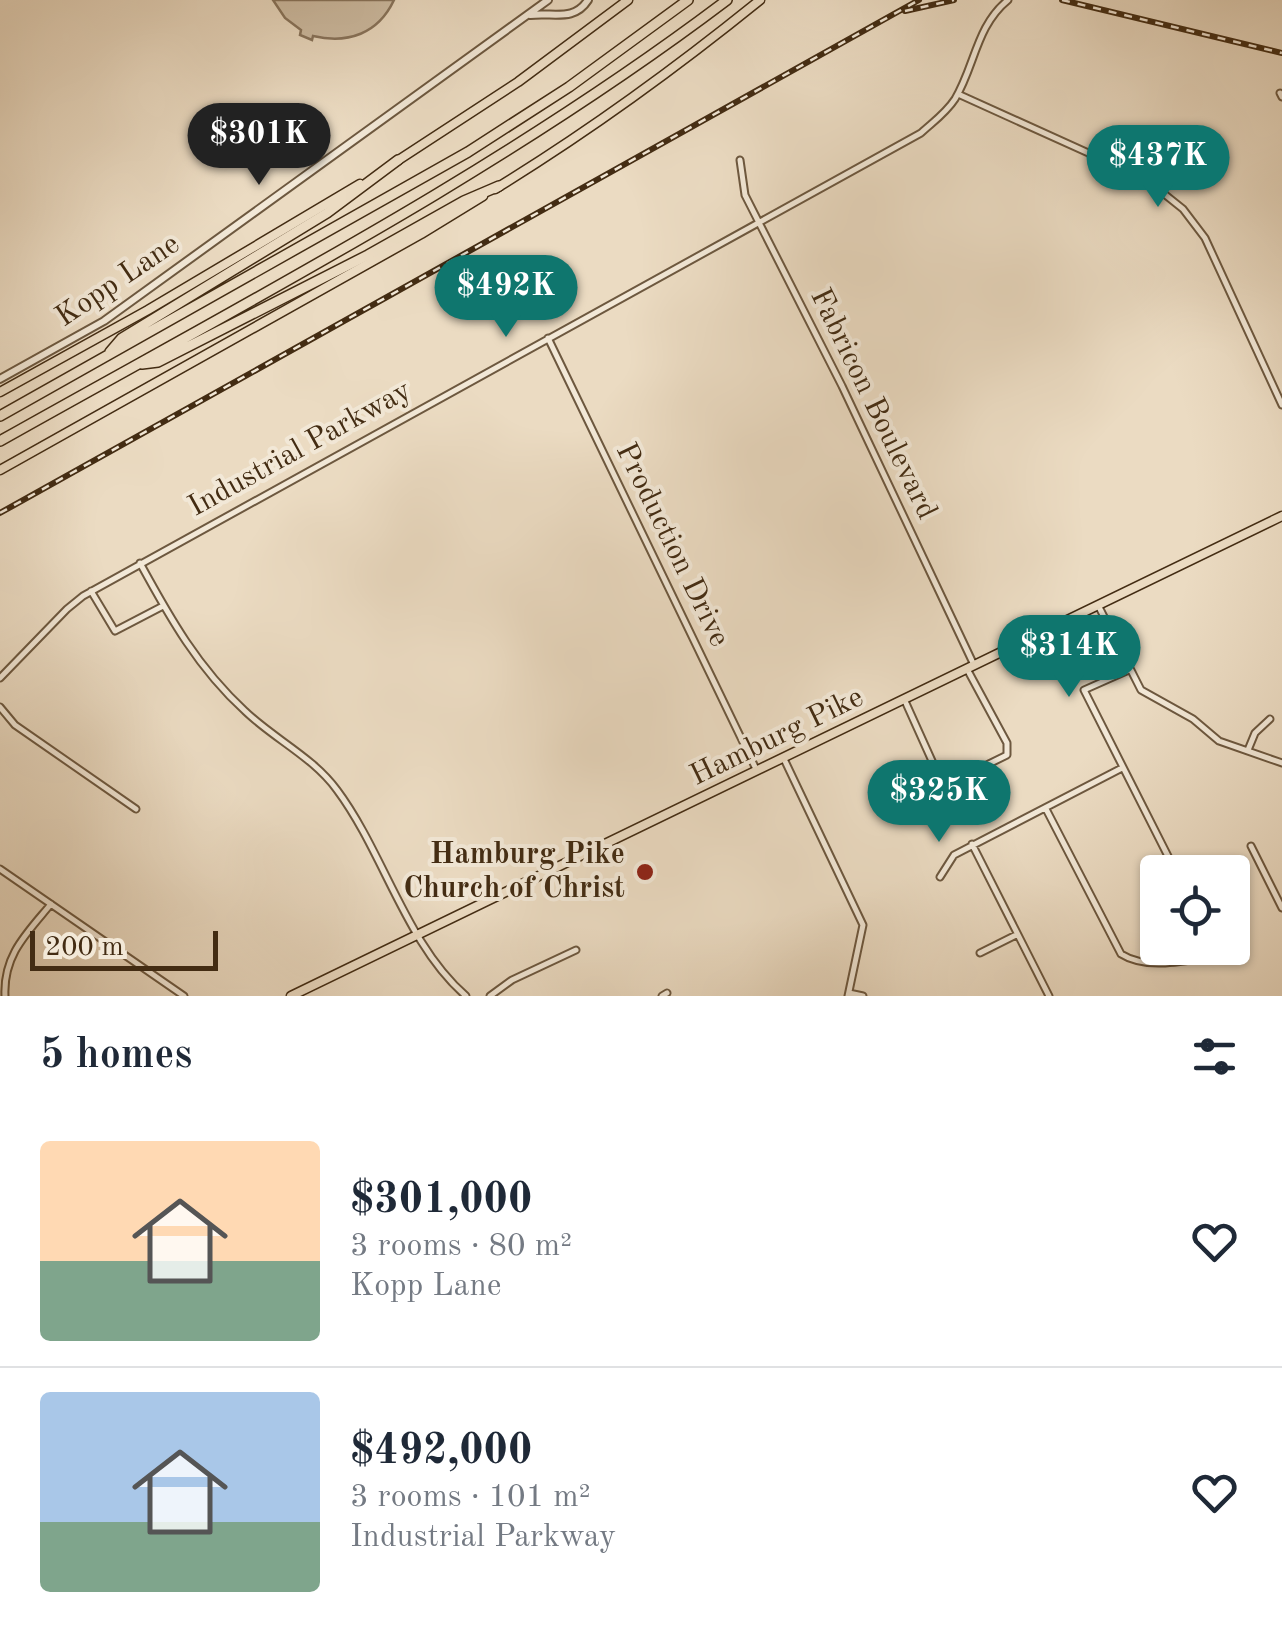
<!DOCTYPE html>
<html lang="en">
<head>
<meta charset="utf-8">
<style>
  body { margin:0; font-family:"Old Standard TT",serif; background:#f6f6f7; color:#1f2937; height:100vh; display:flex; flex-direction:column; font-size:38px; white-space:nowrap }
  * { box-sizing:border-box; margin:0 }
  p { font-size:32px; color:#747a83 }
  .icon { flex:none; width:55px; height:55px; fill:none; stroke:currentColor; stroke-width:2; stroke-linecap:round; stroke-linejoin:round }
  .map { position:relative; height:996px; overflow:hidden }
  .side { display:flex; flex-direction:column; background:#fff; flex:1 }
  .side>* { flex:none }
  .buttons { position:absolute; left:1140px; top:855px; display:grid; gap:20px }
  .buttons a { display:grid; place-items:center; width:110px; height:110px; border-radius:10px; background:#fff; box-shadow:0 2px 8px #0004; font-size:50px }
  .scale { position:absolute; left:30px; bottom:25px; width:188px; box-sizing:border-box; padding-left:10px; border:5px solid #432c13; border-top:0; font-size:28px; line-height:35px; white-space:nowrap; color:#432c13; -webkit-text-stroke:8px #f2e8d7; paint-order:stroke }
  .price { position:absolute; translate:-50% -85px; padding:0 22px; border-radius:35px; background:#0f766e; color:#fff; font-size:32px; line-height:65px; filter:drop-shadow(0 2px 5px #0008) }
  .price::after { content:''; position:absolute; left:50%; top:60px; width:30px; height:22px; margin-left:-15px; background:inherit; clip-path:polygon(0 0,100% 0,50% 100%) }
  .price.active { background:#222; color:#fff }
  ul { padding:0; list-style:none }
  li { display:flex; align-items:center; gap:30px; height:250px; padding:0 40px }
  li+li { border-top:2px solid #e0e1e3 }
  li span { display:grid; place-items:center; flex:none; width:280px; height:200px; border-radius:10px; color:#555 }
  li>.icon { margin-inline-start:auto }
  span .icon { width:120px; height:120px; fill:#fffc; stroke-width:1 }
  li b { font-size:42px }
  h2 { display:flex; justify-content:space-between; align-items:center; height:120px; padding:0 40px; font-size:42px }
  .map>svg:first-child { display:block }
  .green { fill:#cebda4; stroke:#88745c; stroke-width:2.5 }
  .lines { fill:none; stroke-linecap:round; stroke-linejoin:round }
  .minor-casing { stroke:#6d583f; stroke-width:9 }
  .tertiary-casing { stroke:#6d583f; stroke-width:10 }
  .primary-casing { stroke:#432c13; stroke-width:11 }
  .motorway-casing { stroke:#432c13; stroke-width:12 }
  .minor { stroke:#f2e8d7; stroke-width:5 }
  .tertiary { stroke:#f2e8d7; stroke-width:6 }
  .primary { stroke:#ebdbc2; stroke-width:8 }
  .motorway { stroke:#ebdbc2; stroke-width:9 }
  .rail-casing { stroke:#432c13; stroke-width:6 }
  .rail { stroke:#f2e8d7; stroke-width:2.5; stroke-dasharray:8; stroke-linecap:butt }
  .poi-dot { fill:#8f2418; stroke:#f2e8d7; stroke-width:4 }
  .labels { text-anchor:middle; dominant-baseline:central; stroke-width:8; stroke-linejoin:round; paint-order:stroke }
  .street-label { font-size:30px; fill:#432c13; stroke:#f2e8d7 }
  .poi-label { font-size:30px; font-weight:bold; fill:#432c13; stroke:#f2e8d7; text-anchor:end }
</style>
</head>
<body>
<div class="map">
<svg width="1282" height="996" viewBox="0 0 1282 996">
  <rect width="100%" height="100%" fill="#ebdbc2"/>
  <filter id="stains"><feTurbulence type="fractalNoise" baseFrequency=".002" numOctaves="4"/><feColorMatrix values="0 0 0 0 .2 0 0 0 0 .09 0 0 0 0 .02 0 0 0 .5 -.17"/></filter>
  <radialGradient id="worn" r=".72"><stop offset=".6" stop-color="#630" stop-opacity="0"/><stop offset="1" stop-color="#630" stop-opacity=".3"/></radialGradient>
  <path class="green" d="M273,0h121c-16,34 -46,44 -81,36l-1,4 -12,-5 1,-5 -16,-12z"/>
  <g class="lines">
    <defs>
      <path id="minor" d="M1280,93l2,4
        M958,94l168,76 32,19 25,20 22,29 77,167
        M740,160l5,35 97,191 132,279
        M548,338l208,431
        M140,563c30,55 58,105 105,148 29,28 68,46 92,79 47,63 69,154 129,206
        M91,591l24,40 48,-25
        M1099,607l42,83 52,29 26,22 63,22
        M1129,670l-45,20 92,182
        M0,678l67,-69 16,-13 838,-463c12,-11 25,-20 34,-34 20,-33 21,-73 53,-99
        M905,701l32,71 15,10 55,-27v-12l-40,-74
        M0,707l15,18 121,84
        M1248,750l7,-17 15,-14
        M784,759l79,166 -15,71
        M1046,809l75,145c25,16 64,7 94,2l-4,-8
        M972,844l77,152
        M1251,846l31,62
        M0,869l184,127
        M940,877l14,-22 168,-87
        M980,953l36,-18
        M849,993l14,3
        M5,996c-2,-41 22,-63 46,-92
        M490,996l22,-16 64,-30
        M662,996l5,-3"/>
      <path id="tertiary" d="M530,15c23,-3 44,7 58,-15
        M0,379l104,-58 444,-321"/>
      <path id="primary" d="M397,161l121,-79 110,-82
        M495,189c93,-57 181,-121 265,-189
        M0,392l148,-82 212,-126
        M0,470l421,-236 62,-38
        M291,996l991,-480"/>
      <path id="motorway" d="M110,352l12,-14 205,-125 71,-53
        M142,364l16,-2 210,-107 96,-54 35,-15
        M0,416l468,-264 101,-65 119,-87
        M0,441c247,-139 501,-270 727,-441"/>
    </defs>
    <use href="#minor" class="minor-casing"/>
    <use href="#tertiary" class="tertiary-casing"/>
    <use href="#primary" class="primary-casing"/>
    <use href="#motorway" class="motorway-casing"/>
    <use href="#minor" class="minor"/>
    <use href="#tertiary" class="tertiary"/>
    <use href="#primary" class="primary"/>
    <use href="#motorway" class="motorway"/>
    <defs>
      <path id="rail" d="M1062,0l220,53
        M905,11l49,-11
        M0,513l919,-513"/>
    </defs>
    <use href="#rail" class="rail-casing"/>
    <use href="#rail" class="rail"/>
  </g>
  <circle class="poi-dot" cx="645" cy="872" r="10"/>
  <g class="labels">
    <g class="street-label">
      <text transform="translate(118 281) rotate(-34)">Kopp Lane</text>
      <text transform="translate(873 404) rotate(64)">Fabricon Boulevard</text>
      <text transform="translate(300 449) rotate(-29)">Industrial Parkway</text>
      <text transform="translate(672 545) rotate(64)">Production Drive</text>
      <text transform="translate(777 737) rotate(-26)">Hamburg Pike</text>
    </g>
    <g class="poi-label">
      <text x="625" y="855">Hamburg Pike<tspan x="625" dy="34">Church of Christ</tspan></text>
    </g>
  </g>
  <rect width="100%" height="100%" filter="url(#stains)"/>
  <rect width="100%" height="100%" fill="url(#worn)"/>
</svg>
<div class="buttons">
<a><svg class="icon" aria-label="locate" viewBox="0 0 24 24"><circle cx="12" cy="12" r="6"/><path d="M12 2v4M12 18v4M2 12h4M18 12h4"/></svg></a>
</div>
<div class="scale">200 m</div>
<b class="price active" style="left:259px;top:188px">$301K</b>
<b class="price" style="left:1158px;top:210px">$437K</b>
<b class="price" style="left:506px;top:340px">$492K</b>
<b class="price" style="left:1069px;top:700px">$314K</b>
<b class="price" style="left:939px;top:845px">$325K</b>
</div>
<section class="side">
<h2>5 homes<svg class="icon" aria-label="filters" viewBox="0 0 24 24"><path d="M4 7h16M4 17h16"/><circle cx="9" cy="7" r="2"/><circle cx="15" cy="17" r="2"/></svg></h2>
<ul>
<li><span style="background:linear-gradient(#ffd9b3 60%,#7fa58c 0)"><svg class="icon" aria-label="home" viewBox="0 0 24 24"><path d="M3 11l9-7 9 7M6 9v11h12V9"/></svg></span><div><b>$301,000</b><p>3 rooms · 80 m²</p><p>Kopp Lane</p></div><svg class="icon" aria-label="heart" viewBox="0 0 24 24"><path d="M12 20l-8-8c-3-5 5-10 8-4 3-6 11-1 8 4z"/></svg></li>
<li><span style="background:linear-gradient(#a9c7e8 65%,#7fa58c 0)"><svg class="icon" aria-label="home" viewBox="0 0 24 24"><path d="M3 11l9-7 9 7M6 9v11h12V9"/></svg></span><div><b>$492,000</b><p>3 rooms · 101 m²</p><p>Industrial Parkway</p></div><svg class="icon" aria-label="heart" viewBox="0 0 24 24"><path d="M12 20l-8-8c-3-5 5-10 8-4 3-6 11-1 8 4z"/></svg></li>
</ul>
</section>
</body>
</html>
